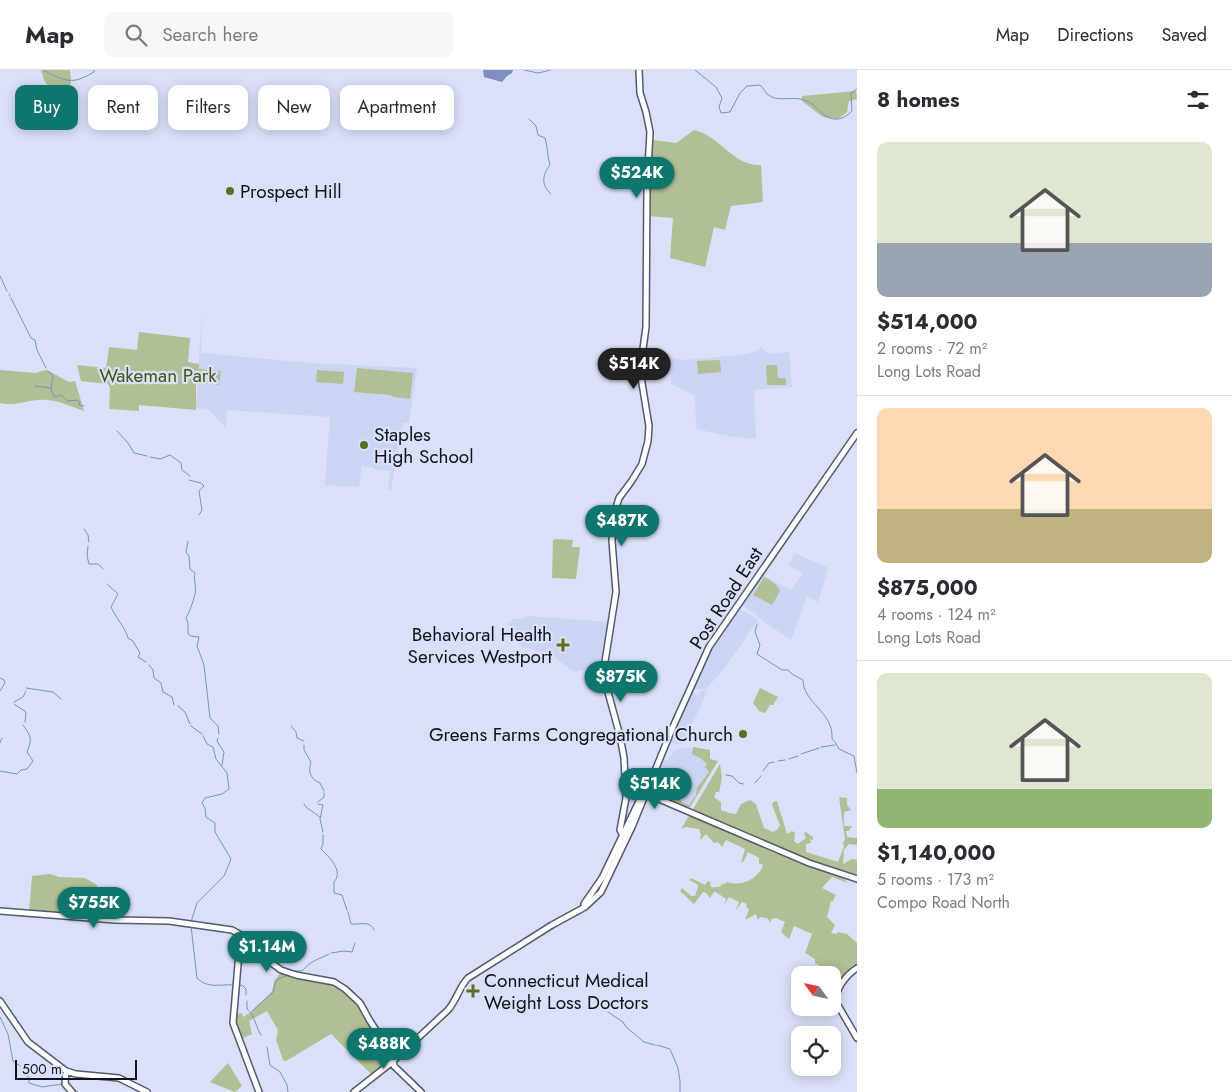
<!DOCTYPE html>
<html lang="en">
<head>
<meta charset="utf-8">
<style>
  body { margin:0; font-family:Jost,sans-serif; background:#f7f7f7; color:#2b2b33; height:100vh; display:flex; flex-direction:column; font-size:19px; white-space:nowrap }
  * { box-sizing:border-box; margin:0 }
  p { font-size:16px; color:#7c7c81 }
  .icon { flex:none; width:28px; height:28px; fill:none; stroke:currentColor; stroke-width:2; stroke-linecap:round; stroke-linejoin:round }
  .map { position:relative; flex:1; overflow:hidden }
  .drawer { display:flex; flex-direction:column; background:#fff; width:375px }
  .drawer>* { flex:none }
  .guide { position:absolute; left:15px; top:15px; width:475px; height:45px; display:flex; gap:10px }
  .needle { width:32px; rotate:303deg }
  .controls { position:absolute; left:791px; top:896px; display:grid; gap:10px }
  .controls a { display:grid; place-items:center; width:50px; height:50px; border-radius:10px; background:#fff; box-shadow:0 2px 12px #0003; font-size:25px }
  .scale { position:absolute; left:15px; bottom:12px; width:122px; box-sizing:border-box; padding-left:5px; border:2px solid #10131b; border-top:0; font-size:14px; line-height:18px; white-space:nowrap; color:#10131b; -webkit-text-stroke:4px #d9e0f8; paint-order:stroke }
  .price { position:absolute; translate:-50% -42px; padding:0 11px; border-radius:18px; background:#0f766e; color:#fff; font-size:16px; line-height:32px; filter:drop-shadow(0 1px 2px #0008) }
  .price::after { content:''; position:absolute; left:50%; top:30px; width:15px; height:11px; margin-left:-8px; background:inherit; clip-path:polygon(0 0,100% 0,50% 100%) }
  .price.on { background:#222; color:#fff }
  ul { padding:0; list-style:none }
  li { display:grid; align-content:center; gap:10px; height:265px; padding:0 20px }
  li+li { border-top:1px solid #e1e1e2 }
  li span { display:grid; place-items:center; height:155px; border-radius:10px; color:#555 }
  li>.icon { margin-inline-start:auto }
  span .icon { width:90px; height:90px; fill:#fffc; stroke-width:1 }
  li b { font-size:21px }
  h2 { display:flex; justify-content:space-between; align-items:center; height:60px; padding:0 20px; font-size:21px }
  .tag { padding:0 18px; border-radius:10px; background:#fff; box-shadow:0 2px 12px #0003; font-size:18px; line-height:45px }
  .tag.on { background:#0f766e; color:#fff }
  header { display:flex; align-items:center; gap:30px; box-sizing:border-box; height:70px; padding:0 25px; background:#fff; border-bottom:1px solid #e1e1e2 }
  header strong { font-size:24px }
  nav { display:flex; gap:28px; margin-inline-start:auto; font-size:18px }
  .search { width:350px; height:45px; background:#f7f7f7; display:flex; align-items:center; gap:12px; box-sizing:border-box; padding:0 18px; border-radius:10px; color:#7c7c81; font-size:19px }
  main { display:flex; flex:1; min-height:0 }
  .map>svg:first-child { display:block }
  .built { fill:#cbd4f2 }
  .green { fill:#b1bf94 }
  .water { fill:#808ec2 }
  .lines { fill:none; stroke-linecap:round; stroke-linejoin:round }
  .stream { stroke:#808ec2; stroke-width:1 }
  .major-casing { stroke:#545a6e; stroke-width:8 }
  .major { stroke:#fff; stroke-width:5 }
  .poi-dot { fill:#5c701f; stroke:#d9e0f8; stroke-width:2 }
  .labels { text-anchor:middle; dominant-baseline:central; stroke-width:4.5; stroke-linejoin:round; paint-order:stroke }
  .poi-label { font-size:19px; fill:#10131b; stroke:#d9e0f8; text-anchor:start }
  .park-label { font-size:19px; fill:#445316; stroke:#d9e0f8 }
  .street-label { font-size:19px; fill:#10131b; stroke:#d9e0f8 }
</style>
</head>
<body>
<header>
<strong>Map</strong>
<div class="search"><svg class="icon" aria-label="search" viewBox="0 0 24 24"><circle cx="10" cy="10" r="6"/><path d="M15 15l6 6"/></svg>Search here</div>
<nav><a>Map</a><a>Directions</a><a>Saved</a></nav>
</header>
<main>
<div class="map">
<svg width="857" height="1022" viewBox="0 0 857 1022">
  <rect width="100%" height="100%" fill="#d9e0f8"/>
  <path class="built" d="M202,239l-1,44 109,10 107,5 -8,55h-6l-12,67 -3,-1 2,-18 -14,-1 -4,-3 -10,-1 -3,21 -34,-2 5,-68 -103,-7 -1,18 -18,-19 -12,-1z
    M761,277l7,7 21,-2 3,35 -38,3 2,49 -23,-2 -37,-8 -1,-33 -24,-12 -1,-27 14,3 56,-5 15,-3z
    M795,483l33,15 -10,34 -11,-6 -16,44 -28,-19 -10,-9 -12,-7 21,-30 29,15 12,-17 -15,-8z
    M739,540l7,2 12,8 -34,49 -18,20 -14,1 19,-43z
    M527,546l82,6 -6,43h-12l-7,5 -10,2 -23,-18 -29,-7 -8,-7 -4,-7v-6l-3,-3 7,-5h9z
    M706,620l1,2 -12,26 -8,14 -5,12 -13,-1 21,-51 8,3 2,-4z
    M686,677l7,2 14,16 2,7 -12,16 -1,7 -7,10 -7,-3 -5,-9 3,-15 -7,-8 -12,-4 3,-6 4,1 2,-5 7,-7z"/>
  <path class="green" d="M41,0h29l1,14 -7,5 -14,-2 -5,-5z
    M856,21l1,8 -8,2 -2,11 -9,7 -15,-2 -21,-16v-5z
    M694,60c25,5 40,37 67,35l2,37 -32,4 -6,24 -11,-3 -9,40 -35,-9 3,-40 -25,-2 4,-74 1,-2 23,3z
    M139,262l51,6 -2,24 11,2v5l22,2 -2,14 -23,-3v28l-57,-5v6l-30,-2 1,-21 -2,-4 -27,-3 -4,-16 29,3 3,-21 28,3z
    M720,290l1,12 -23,2 -1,-13z
    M766,295h11l1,13h8v7h-19z
    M357,298l56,5 -3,26 -16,-2 -4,-2 -36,-3z
    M0,300l35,3 12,-3 22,12 6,-1 9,30c-12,-4 -24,-10 -37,-11 -16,-2 -32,7 -47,3z
    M317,300l27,2 -1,12 -27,-2z
    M556,469l17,1 -1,7h8l-4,32 -24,-1 1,-38z
    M764,507c6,3 14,8 16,14l-8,14 -19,-10z
    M760,618l18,9 -5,8h-3l-5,8 -6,-2 -6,-8z
    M693,677l17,3v9l8,2 -28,46c-11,0 -16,-4 -23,-12l6,-16 -8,-6 2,-5 6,2 2,4 5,4 1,11 -4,4 5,9 7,3 7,-10 1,-7 12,-16 -4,-5 2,-3 -7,-6 -8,-4z
    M720,694l2,14 -3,14h-3l-2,5 7,5v8l8,3 7,1 5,-10 9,-4 6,4 8,24 9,4 5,-3 2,-4 -8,-20 1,-3 4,-1c3,11 7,22 10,33l5,-3 3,2 -1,8 4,3 8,-6 -2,-5 2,-1 7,5v3l-3,-1 1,4 -5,1v8l32,10 6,-15 -1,-4 2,-4 -6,-42 8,1v7l4,5 -7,2v14h8l-3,5h-3l1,6 10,1v7l-8,-1 -5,6 -1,14 9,-5 5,1v16l-50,-17 -115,-48z
    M690,744l154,65 4,4 -16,-6 -10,11 14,7 -3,6h-2l-4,16 8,8 -4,8 5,1 2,-2 9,2 10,9v22l-14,12 -10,17 -1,-19h-3l-3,-5 -11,-7v-4l-10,-6 7,-19 -18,-8 -5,13 -8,-7 4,-10 -9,-4 -5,1v4l-4,-5 -7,-1 -2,3 -2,-6 -11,6 4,-11 -3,-2 1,-3 -5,-2 -6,8 3,-8 -10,-5 -5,8 2,-6 -10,-7h-2l-4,6 -4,-5 -3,-1 -9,12 -14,-13 2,-3 9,8h4l3,-9 -1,-3 -8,-4 2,-2 14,7 3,-4 3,2 -1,2 2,3c3,-2 7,0 10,-3l-1,-1h3l3,-2c15,5 30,-3 36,-16l-1,-2h-3v-6l-11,-6 -4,9 -3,2 4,-14 -19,-9 -4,7 -4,-5 -4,1 -8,-9 -6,6 1,-5 -2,-6 -13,-2 -5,2z
    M50,804l9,3 26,1 12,7 5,34 -73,-7 3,-36z
    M281,902l14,5 31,5 17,8 14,13 33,53v3l-19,15 -40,-40 -45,27 -3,-1 -7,-20 2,-10 -11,-19 -18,10 3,13 -13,6 -6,-26 9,-1 1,4 8,-5 21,-20 2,-10z
    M228,993l14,23 -7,6 -25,-10z"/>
  <path class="water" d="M483,0h30l-1,3 -5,3 -5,6 -18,-5z"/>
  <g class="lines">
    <path class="stream" d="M43,0c23,12 29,15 51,2v-2
      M524,0l14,3 13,-3
      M695,0l21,17 6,11 -3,9 2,6 9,-1 10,-19 7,-7 13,-1c4,3 5,9 10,11 11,7 27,-3 42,8 7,5 13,15 23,15 6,1 13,-4 17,-8l-1,-18 6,-4
      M529,49l7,7 2,9 7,3c3,9 2,18 5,27 -8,10 -9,20 1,29
      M0,206l7,15
      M9,224l1,2
      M11,228l20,40 4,2 2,10 9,18
      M48,301l5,5 -2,12 3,9 7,-2 7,6 9,-1 3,2 -1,3 5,1
      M35,316l16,2
      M117,361l11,12 6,10 13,3
      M150,387l10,2 10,-4 11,8 1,7 8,6
      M189,410l12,3 3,3 -5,5 3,19 -3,5
      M84,459l4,6 1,7
      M188,471l-2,11 3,4 1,13 5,4c-2,7 2,14 0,21 -2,8 -5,17 -9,24l2,5v11l3,2 8,1 -2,9 7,19 6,53 8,8 1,8
      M88,476l-1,10 2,8h9l5,5
      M107,514l11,10 -7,13c5,11 14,20 17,31l5,3 7,12 -2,4 8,5
      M757,554l-2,8 5,13 -3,9 25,16h6l4,4 11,6c0,23 31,32 29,59l3,3 4,7 15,7 3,17
      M149,595l4,5 1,8 7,5 2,9 9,5 2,8
      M0,608l4,2 1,3 -5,8
      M26,618l27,4 8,7
      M14,632l9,-5 3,-6
      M14,634l12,8 -1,10
      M178,636l7,6 5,12
      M191,656l11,8
      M291,656l5,6 1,6 7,3
      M218,668l-1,3 7,11 -2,13
      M0,673l2,-5
      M304,675v5l7,12c-3,9 -1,17 9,21l4,8
      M821,677l14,-2
      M801,684l18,-6
      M789,689l9,-3
      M778,691l7,-1
      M0,701l17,3 4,-4 6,-1 6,-8 -6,-9c5,-13 5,-15 -4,-27
      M763,701l6,-8 5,-1
      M726,705l6,1 7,7 5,1
      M755,713l6,-7
      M318,732l6,-5v-4
      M304,734l2,3 14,10
      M318,734l5,1 -3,14 3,13
      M323,765v9l-2,5c8,8 23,22 13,33v11l8,2 5,15
      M348,842l3,12c9,1 19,-4 23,6
      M191,852l6,-19 27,-27 7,-17 -16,-27v-9l-9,-6 -1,-9 -3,-5 3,-5 17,-4 7,-5 -2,-16 -11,-14 -3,-12 -6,-3 -4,-8
      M191,856l6,52c11,11 23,6 36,7
      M331,883l13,-2 8,1 3,-9
      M294,901h8c11,-12 14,-10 27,-17
      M238,916l4,-1 4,4v6
      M247,931v8c8,6 8,17 14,26
      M252,941l21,-19 3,-12 12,-5
      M608,942l15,10 3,5 18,15 11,3
      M0,947l8,17 5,27 7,5
      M657,975l13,4 8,19 2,13v11
      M267,977l3,18 10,7 7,13 1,7
      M24,1002l5,6v5l13,4 20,-3
      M69,1016l9,6"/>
    <defs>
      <path id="major" d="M645,723l164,70 48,16
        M622,764l-2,-4 6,-32 -2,-40 -4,-22 -14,-51 -2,-17 12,-76 -4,-51 1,-24 6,-19 12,-16 11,-18 6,-23 1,-15 -9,-55 6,-44 1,-141 3,-54 -4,-20 -6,-19 -1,-23
        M584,834l18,-26 39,-81 3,-3
        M0,841l115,9 54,1 63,9 9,5 21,21 19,14 15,5 38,7 11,7 15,14 10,18 23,35 1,10 27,26
        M244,867l-3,4 -2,12 -6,70 26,69
        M857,898c-11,7 -22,21 -21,34l21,36
        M0,931l28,41 38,29 10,3 43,4 28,14
        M66,1001l-1,13 7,8
        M354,1022l37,-29 57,-53c9,-10 11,-23 20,-32l84,-53 33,-18 16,-15 31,-65 40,-98 37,-82 148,-214"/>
    </defs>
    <use href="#major" class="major-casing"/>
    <use href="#major" class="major"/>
  </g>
  <g class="poi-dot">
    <circle cx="230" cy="121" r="5"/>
    <circle cx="364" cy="375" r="5"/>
    <path d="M560.5 567.5h5v5h5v5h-5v5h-5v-5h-5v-5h5z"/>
    <circle cx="743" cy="664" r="5"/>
    <path d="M470.5 913.5h5v5h5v5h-5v5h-5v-5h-5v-5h5z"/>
  </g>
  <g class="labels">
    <g class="poi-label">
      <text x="240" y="121">Prospect Hill</text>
      <text x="374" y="364">Staples<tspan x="374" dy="22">High School</tspan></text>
      <text x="552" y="564" text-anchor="end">Behavioral Health<tspan x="552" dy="22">Services Westport</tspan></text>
      <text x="733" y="664" text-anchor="end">Greens Farms Congregational Church</text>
      <text x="484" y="910">Connecticut Medical<tspan x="484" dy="22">Weight Loss Doctors</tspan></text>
    </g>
    <g class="park-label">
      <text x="158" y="305">Wakeman Park</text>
    </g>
    <g class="street-label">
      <text transform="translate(726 528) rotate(-57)">Post Road East</text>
    </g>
  </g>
</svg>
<div class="controls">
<a><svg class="needle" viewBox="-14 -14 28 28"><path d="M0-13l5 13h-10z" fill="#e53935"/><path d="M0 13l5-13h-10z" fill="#7c7c81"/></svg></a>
<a><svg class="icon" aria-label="locate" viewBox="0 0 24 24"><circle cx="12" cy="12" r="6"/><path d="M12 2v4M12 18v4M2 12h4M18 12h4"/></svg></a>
</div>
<div class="scale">500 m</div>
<b class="price" style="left:637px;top:129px">$524K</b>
<b class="price on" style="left:634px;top:320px">$514K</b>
<b class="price" style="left:622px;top:477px">$487K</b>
<b class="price" style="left:621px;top:633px">$875K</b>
<b class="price" style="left:655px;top:740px">$514K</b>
<b class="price" style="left:94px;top:859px">$755K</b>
<b class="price" style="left:267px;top:903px">$1.14M</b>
<b class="price" style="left:384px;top:1000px">$488K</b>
<div class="guide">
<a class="tag on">Buy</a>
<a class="tag">Rent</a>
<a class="tag">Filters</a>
<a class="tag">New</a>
<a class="tag">Apartment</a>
</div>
</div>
<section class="drawer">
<h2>8 homes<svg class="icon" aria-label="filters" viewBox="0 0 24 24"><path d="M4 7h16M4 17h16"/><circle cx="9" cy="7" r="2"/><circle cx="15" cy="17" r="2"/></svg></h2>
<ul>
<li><span style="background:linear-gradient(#dfe7d0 65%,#9aa5b1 0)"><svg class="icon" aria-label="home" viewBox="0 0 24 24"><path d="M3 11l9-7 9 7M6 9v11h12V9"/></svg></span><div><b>$514,000</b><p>2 rooms · 72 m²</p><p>Long Lots Road</p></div></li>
<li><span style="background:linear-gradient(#ffd9b3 65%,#c2b280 0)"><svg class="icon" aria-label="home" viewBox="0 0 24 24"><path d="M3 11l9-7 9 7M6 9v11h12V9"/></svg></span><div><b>$875,000</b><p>4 rooms · 124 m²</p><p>Long Lots Road</p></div></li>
<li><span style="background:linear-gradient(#dfe7d0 75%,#8fb573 0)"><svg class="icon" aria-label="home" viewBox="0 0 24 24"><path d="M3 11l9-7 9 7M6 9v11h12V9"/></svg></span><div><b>$1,140,000</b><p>5 rooms · 173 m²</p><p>Compo Road North</p></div></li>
</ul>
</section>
</main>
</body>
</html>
